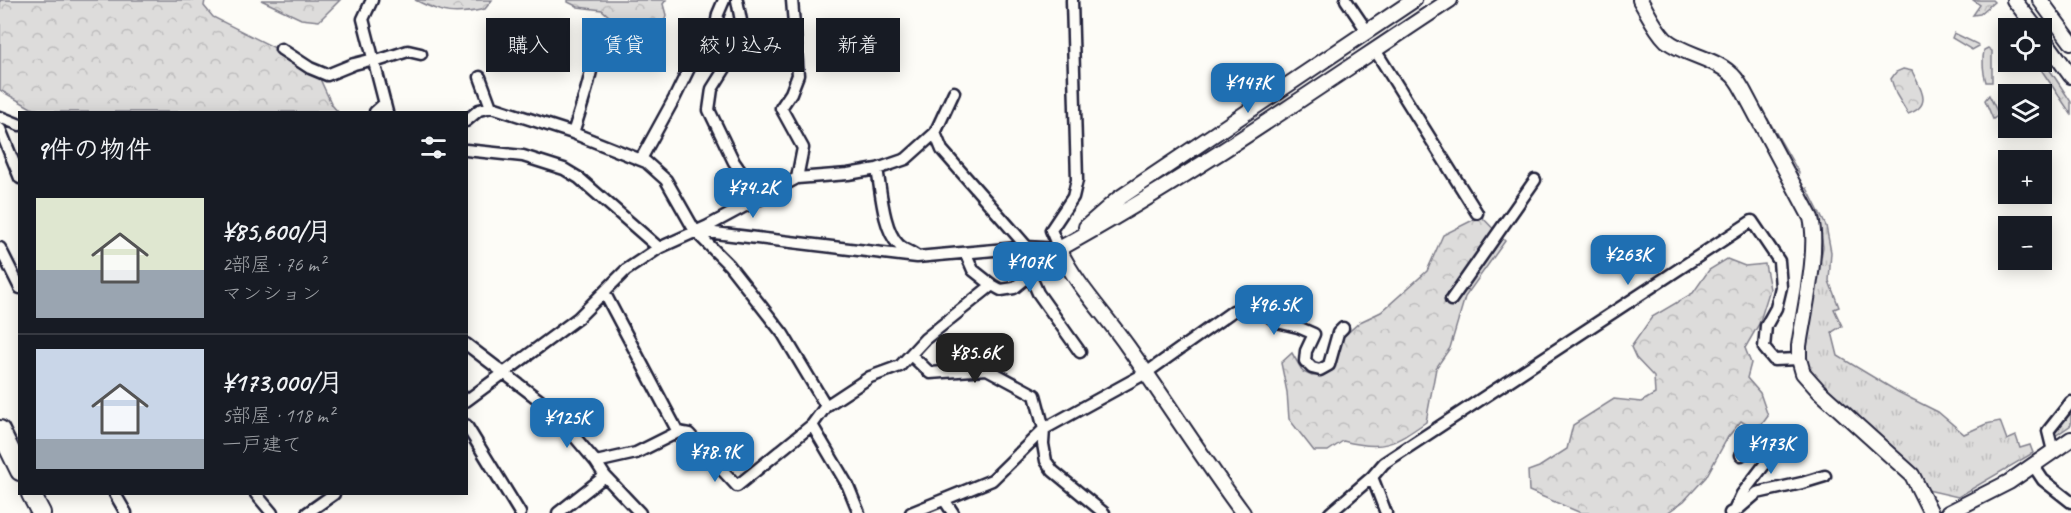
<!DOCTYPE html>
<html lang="ja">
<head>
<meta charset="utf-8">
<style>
  body { margin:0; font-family:Caveat,"Klee One",sans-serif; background:#20242c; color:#f1f3f6; height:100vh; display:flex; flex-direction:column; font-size:22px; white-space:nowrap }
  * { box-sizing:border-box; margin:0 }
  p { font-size:20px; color:#9ea1a6 }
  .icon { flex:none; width:33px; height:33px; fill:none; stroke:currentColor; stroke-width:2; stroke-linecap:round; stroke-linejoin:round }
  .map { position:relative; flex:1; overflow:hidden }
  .panel { position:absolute; left:18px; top:111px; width:450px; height:384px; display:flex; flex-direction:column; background:#171b24; border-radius:0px; box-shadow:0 3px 15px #0003 }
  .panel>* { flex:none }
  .top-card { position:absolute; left:486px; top:18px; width:570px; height:54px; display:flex; gap:12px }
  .controls { position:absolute; left:1998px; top:18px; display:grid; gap:12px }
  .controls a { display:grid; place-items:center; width:54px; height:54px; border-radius:0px; background:#171b24; box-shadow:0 3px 15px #0003; font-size:30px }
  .price { position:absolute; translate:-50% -51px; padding:0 14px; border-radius:12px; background:#1f6fb2; color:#fff; font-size:20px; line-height:39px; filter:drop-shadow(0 2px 3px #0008) }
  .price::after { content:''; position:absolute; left:50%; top:36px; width:18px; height:14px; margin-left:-9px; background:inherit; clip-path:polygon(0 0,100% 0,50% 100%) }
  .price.active { background:#222; color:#fff }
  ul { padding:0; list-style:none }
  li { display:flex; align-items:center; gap:18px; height:150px; padding:0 18px }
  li+li { border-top:2px solid #363941 }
  li span { display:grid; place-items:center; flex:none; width:168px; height:120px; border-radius:0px; color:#555 }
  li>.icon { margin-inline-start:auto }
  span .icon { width:72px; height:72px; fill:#fffc; stroke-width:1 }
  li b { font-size:26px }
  h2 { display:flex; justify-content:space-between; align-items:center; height:72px; padding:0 18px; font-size:26px }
  .tag { padding:0 21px; border-radius:0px; background:#171b24; box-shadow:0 3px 15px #0003; font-size:21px; line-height:54px }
  .tag.active { background:#1f6fb2; color:#fff }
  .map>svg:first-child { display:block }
  .grass { fill:url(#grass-tufts); stroke:#807f8b; stroke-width:1.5 }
  .forest { fill:url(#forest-crowns); stroke:#807f8b; stroke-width:1.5 }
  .garden { fill:#dddcdb; stroke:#807f8b; stroke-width:1.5 }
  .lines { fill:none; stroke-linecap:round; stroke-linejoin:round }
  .street-casing { stroke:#22223b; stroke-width:15 }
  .secondary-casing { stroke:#22223b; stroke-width:18 }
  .highway-casing { stroke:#22223b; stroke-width:22 }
  .street { stroke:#fdfcf7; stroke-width:10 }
  .secondary { stroke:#fdfcf7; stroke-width:14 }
  .highway { stroke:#fdfcf7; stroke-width:18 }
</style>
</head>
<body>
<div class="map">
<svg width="2071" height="513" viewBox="0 0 2071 513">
  <defs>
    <pattern id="grass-tufts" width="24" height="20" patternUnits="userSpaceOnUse" patternTransform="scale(1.5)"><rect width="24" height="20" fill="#dddcdb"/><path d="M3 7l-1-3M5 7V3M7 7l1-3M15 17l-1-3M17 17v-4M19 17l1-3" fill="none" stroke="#bdbcbd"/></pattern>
    <pattern id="forest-crowns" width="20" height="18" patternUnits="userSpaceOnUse" patternTransform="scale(1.5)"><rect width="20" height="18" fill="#dddcdb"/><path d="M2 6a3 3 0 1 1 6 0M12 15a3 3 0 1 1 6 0" fill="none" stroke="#bdbcbd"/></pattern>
  </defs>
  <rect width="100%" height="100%" fill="#fdfcf7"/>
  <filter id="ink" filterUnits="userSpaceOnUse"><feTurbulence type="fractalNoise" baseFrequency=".0167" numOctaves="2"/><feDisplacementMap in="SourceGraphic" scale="12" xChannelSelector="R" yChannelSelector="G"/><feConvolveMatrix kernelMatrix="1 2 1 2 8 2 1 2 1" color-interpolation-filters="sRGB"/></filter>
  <g filter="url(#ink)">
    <path class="grass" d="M2042,58l29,44v12l-35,-52h6z
      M1768,119l31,54 -4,3 -32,-55z
      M1807,188l19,38 5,26 -2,29 10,26 -5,2 8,17 -10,6 6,24 60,36 40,20 26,22 22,-10 14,-3 7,19 9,-4 4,12 10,-3 3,8 -75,44 -35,-8 2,-7 -19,-22 -53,-43 -44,-41 -3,-19v-19l17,-91 -3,-21 -17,-36z
      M2071,411v14l-19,13v-8z"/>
    <path class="forest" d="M0,0h205l-1,6 9,11 72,36 35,26 12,26 6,7h-289l-18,-4 -31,-18z
      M261,0h79l-21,21 -18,-2z
      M415,0h77l-7,9c-31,7 -42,5 -70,-9z
      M568,0h98l-3,4 3,11 -3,13 -10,5 -35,-9 -16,-14 -24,-3 -10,-5z
      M1973,0h19l2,2 -14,12 -7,1 7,-10z
      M1903,69l9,2c8,17 22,34 -4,43l-12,-20 -5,-15 5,-7z
      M1481,216l24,25 -40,56 -15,51 -14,20 -10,54c-33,23 -43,29 -83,19l-15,10h-14l-25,-32 -2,-27 -6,-29 11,-10 11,19 9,4 14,-2 17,-37 17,-15 21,-10 46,-41 16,-36z
      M1727,259l18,7 20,-2 5,25 -11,35 -14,24 6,15 -4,15 13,15 8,23 -11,15 -16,-10 -13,16 -22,40 -22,24 -17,12h-86l-52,-22 -1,-20 11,-4 28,-18 6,-24 41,-26 27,3 14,-8 -1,-17 -18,-19 -5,-11 21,-30 41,-24 16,-23z"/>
    <path class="garden" d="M1954,33l23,11 2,2 -7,4 -20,-12z
      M1988,48l4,3v31h-6c-3,-9 -4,-23 -2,-32z
      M1989,95l10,20 -6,4 -8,-19z"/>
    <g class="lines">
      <defs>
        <path id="street" d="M372,0l-9,19 24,93
          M792,0l6,75 -7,18 -10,15 22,40 -6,30
          M1346,0l21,31
          M281,49l29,19 17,7 27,-11 20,-5
          M1375,50l102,163
          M711,56l7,-42 6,-14
          M374,62l34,-11 13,3
          M729,62l-17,27 -3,21 25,52 26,37
          M480,77l11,30
          M375,112l10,-9
          M0,117l20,8
          M466,121l13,-11 13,-3 81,26 73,29 20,18 29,51 34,34 54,69 43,72 -14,19 36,61 11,27
          M0,129l20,49
          M573,133c11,-34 22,-67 24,-103
          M935,133l19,-41
          M466,150l57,6 41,13 15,9 80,70
          M641,159l33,-60 23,-47 32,10 13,-36 -5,-26
          M877,169c4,21 6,60 21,75 4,5 11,7 17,11
          M698,231l219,26 110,-10 32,2
          M0,248l20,40
          M1059,249l-8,-19 22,-33 4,-17 -5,-180
          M1030,275l8,18 42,59
          M992,285l9,5 13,-2 16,-13 5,-9 24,-17
          M604,292l74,140
          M1451,300l84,-120
          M466,344l85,65 45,53 9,14 35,37
          M911,355l19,18 57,-4 48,26 9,34 -1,15 3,17 7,10 51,42
          M466,401l112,-83 48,-48 33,-22 49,-22 89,-48 51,-4 29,-5 29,-10 29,-26 7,17 85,97 8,19
          M826,406l44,-29 30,-11 25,-27 67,-54 -19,-15 -7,-16
          M466,425l54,88
          M2053,451l-5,-20 23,-29
          M596,462l40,-9 42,-21 11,2 48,52 75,-61
          M2033,465l10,15 28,22
          M1372,477l14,36
          M115,494l11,19
          M256,494l16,19
          M945,501l8,12
          M1736,511l21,-18 45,-10 23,-7
          M307,513l27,-19
          M558,513l47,-37
          M911,513l81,-33 52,-51 102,-56 87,-62 19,-3 13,5 12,9 21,5 16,7 -8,17 -1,10 7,7 8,2 9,-5 9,-32 5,-5
          M1330,513l42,-36 12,-14 368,-242 27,40 2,26 -5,21 -10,18 -2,22 10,12 25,-1
          M1730,513l4,-2 8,-17 26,-34 -9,-19 -18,14"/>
        <path id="secondary" d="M1640,0c8,13 15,29 26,40 18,15 46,17 64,33 6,4 10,12 14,19l67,126c8,32 -7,94 -12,128v13l4,14 16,18 93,84 19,38
          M2014,0l22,28
          M2040,0l31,42
          M2042,36l29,40
          M1086,227l32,-28 296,-199
          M1059,249c135,-74 262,-164 391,-249
          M1059,249c17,36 46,65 69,98 39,55 75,112 115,166
          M1948,513l61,-31 62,-43"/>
        <path id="highway" d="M0,430l20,41
          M31,494l10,19"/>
      </defs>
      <use href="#street" class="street-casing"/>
      <use href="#secondary" class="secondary-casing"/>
      <use href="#highway" class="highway-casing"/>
      <use href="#street" class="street"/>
      <use href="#secondary" class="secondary"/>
      <use href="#highway" class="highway"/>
    </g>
  </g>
</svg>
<div class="controls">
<a><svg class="icon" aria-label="locate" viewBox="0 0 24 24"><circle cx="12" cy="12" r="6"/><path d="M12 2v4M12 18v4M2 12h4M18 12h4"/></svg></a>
<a><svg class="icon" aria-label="layers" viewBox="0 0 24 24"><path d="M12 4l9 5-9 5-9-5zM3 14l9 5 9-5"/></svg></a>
<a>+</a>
<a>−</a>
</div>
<b class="price" style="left:1248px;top:114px">¥147K</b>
<b class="price" style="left:753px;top:219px">¥74.2K</b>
<b class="price" style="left:1628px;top:286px">¥263K</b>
<b class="price" style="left:1030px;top:293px">¥107K</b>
<b class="price" style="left:1274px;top:336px">¥96.5K</b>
<b class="price active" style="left:975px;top:384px">¥85.6K</b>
<b class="price" style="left:567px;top:449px">¥125K</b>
<b class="price" style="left:1771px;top:475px">¥173K</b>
<b class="price" style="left:715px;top:483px">¥78.9K</b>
<div class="top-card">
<a class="tag">購入</a>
<a class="tag active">賃貸</a>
<a class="tag">絞り込み</a>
<a class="tag">新着</a>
</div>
<section class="panel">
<h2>9件の物件<svg class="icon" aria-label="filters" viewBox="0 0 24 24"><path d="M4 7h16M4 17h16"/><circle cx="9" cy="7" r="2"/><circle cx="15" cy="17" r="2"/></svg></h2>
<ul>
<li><span style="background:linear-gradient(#dfe7d0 60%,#9aa5b1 0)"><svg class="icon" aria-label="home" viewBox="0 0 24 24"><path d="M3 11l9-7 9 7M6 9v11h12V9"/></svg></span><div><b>¥85,600/月</b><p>2部屋 · 76 m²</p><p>マンション</p></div></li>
<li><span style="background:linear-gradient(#c9d6e8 75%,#9aa5b1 0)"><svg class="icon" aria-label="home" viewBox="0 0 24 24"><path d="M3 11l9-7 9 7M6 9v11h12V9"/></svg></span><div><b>¥173,000/月</b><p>5部屋 · 118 m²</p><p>一戸建て</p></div></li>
</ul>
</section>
</div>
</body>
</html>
